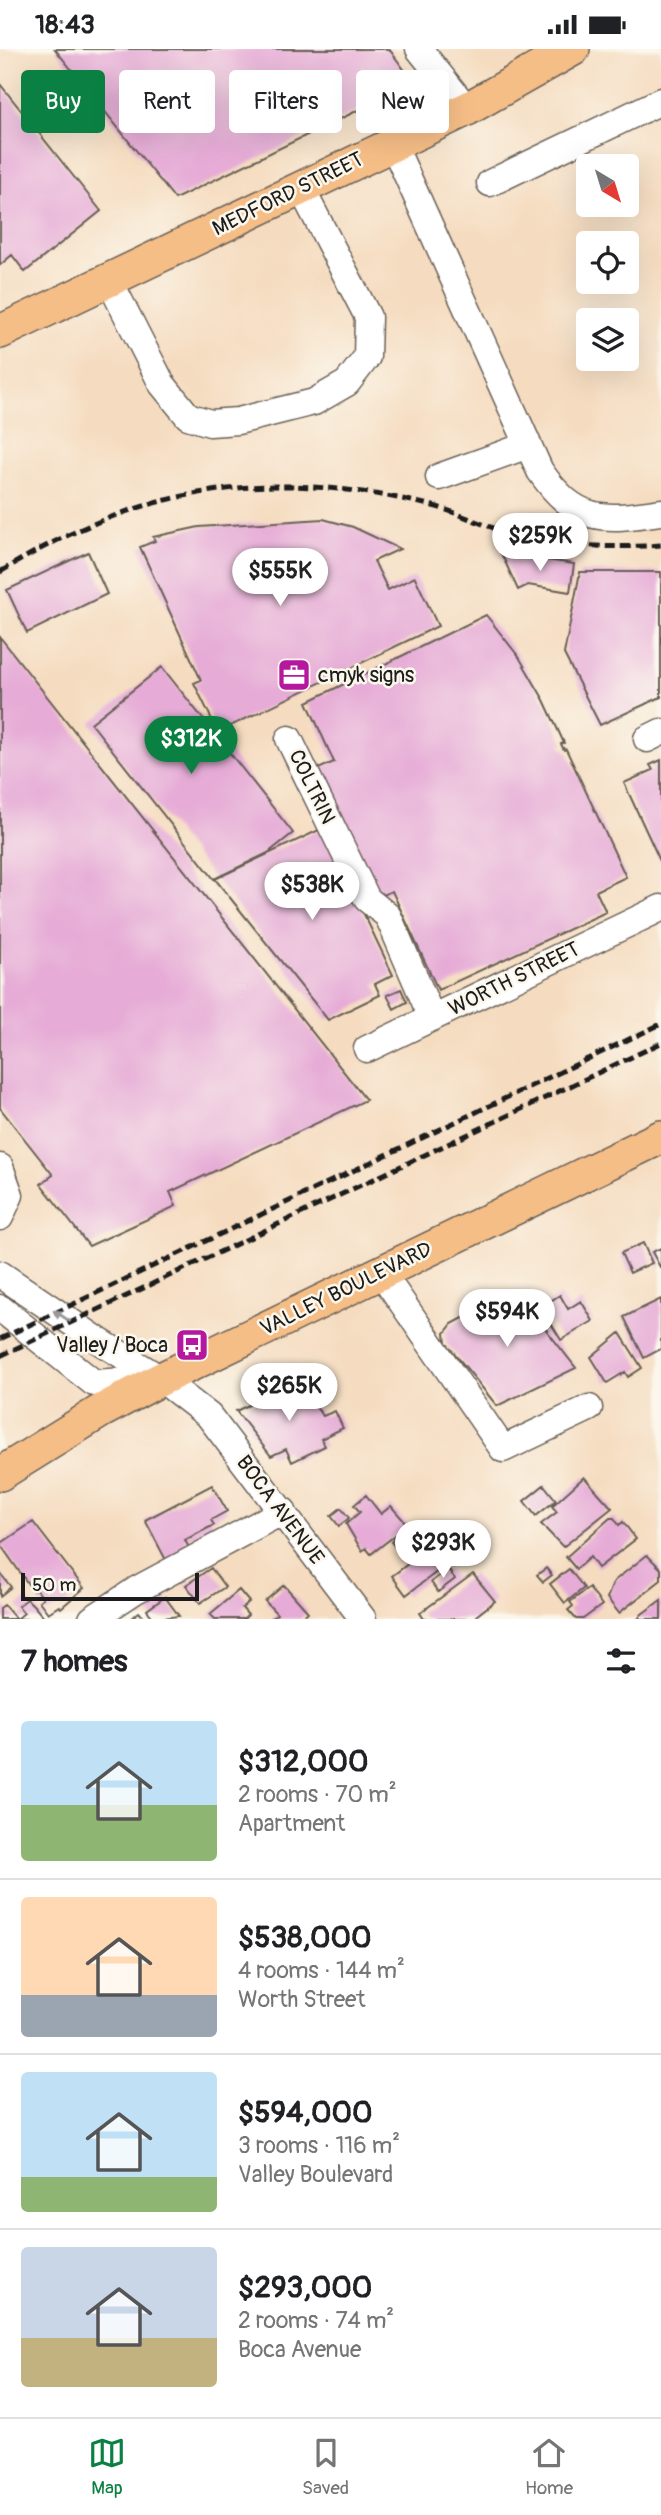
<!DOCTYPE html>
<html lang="en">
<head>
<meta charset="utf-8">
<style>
  body { margin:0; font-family:Pangolin,sans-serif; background:#f6f6f6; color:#202124; height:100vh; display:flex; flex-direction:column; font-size:26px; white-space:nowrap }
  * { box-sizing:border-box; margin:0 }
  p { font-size:23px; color:#757577 }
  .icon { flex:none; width:38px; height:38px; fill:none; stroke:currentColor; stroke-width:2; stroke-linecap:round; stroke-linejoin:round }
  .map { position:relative; height:1570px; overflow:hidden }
  .panel { display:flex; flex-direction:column; background:#fff; flex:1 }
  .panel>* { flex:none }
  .top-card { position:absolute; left:21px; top:21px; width:620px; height:63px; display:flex; gap:14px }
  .needle { width:46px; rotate:142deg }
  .controls { position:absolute; left:576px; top:105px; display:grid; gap:14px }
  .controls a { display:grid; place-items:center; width:63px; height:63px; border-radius:7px; background:#fff; box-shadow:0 7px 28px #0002; font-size:35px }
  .scale { position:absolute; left:21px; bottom:18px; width:178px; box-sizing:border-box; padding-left:7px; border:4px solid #1c1c1c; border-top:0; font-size:19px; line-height:24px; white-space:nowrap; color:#1c1c1c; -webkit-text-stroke:5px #fbf7ec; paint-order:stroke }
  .price { position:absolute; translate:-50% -60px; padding:0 16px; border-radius:24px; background:#fff; color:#222; font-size:23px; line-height:46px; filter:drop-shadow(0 2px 4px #0008) }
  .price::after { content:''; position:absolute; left:50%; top:42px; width:21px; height:16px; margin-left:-10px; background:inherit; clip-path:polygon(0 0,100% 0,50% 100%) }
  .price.on { background:#0b8043; color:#fff }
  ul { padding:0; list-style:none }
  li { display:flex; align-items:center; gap:21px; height:175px; padding:0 21px }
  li+li { border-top:2px solid #e0e0e0 }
  li span { display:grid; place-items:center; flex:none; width:196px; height:140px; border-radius:7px; color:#555 }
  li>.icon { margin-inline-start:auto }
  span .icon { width:84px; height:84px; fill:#fffc; stroke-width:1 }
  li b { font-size:30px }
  h2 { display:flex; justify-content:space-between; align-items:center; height:84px; padding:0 21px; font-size:30px }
  .tag { padding:0 24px; border-radius:7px; background:#fff; box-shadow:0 7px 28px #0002; font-size:24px; line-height:63px }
  .tag.on { background:#0b8043; color:#fff }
  .status { display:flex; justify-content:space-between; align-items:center; height:49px; padding:0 35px; background:#fff; direction:ltr }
  .status svg { height:19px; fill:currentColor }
  .tab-bar { display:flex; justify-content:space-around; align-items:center; height:98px; border-top:2px solid #e0e0e0; background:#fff; font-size:19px; color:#757577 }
  .tab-bar a { display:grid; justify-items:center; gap:4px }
  .tab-bar .on { color:#0b8043 }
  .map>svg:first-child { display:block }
  .building { fill:#e6acd7 }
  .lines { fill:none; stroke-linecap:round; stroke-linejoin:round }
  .minor-casing { stroke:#685f55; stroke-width:29 }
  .major-casing { stroke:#685f55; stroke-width:36 }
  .minor { stroke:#fff; stroke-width:26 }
  .major { stroke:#f6be87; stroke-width:33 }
  .rail { stroke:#1c1c1c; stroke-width:5; stroke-dasharray:10 5; stroke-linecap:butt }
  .oneway { fill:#999 }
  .labels { text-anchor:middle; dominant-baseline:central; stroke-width:5; stroke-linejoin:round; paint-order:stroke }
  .street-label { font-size:21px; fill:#1c1c1c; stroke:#fbf7ec }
  .poi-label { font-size:21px; fill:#1c1c1c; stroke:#fbf7ec; text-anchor:start }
</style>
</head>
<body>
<div class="status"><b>18:43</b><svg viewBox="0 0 49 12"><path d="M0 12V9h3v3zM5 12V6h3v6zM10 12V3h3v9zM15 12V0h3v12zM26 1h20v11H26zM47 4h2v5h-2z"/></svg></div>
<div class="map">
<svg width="661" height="1570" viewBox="0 0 661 1570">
  <rect width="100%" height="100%" fill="#fbf7ec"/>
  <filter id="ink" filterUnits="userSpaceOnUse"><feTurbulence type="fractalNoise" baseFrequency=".0143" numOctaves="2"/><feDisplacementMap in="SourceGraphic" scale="14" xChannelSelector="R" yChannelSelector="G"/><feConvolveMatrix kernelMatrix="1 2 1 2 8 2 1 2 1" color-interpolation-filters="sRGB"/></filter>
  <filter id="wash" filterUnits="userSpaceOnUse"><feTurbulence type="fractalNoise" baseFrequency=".00686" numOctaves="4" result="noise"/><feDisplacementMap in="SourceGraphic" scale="28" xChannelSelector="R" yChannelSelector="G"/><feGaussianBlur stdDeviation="1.57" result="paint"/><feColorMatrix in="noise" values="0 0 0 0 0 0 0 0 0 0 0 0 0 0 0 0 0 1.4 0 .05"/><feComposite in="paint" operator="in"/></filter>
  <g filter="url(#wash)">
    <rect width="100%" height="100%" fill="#f5dcc0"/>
    <g id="blocks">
      <path class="building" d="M55,0h334l19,26 -4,13 -229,111z
        M0,35l101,127 -76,61 -13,-17 -12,10z
        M323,470l30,8 47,22 -26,12 14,29 27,-13 23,49 -220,106 -24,-49 7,-3 -61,-133 15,-6 -2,-4 46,-10z
        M88,503l19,42 -80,39 -20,-43z
        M501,504l73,11 -4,28 -42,-7 -10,5z
        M580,523h81v125l-61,28 -36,-71z
        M486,566l33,42 25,43 20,43 -3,1 3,6 2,-1 60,128 -30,14 10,21 -168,78 -46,-99 -17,7 -59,-128 18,-8 -27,-60z
        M0,588l366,463 -196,92 6,14 -87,40 -48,-62 12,-9 -53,-67z
        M162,618l131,166 -25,20 -54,26 -123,-156z
        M661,711v103l-37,-80 29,-13 -3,-5z
        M323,779l70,147 -18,9 5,11 -52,25 -113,-141z
        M401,940l6,13 -13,7 -7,-14z
        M643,1194l9,20 -22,10 -9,-20z
        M661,1199v21l-9,-17z
        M515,1241l61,78 -79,38 -51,-63 -1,-10 7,-9z
        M560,1246l8,14 13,-8 12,20 -32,19 -20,-33z
        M661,1250v50l-17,9 -20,-41z
        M620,1284l22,35 -14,9 -3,-5 -18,11 -16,-26z
        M296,1334l27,33 12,-5 8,17 -22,11 4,7 -33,16 -6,-13 -15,7 -35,-45z
        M584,1428l28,31 -49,39 -22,-23 16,-12 -5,-6z
        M212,1436l15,26 -16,9 3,5 -29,15 6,12 -23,12 -23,-44z
        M544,1436l12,15 -20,16 -12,-15z
        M366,1446l15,19 10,-8 29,33 -19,15 -10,-12 9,-7 -2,-2 -27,21 -5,-6 -4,3 -16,-27 14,-12 -6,-7z
        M341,1459l8,10 -10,8 -8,-10z
        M610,1469h4l5,7 4,-3 13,17 -38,29 -8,-11 -14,12 -10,-12z
        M33,1473l51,66 -23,20 -2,-2 -11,7 -9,-12 4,-3 -7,-9 -3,2 -33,-47z
        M436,1494l8,10 -8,7 6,8 -36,27 -14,-19z
        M647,1506l14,14v11l-42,33 -12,-15 7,-17z
        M211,1519l14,19 -25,16 -14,-18z
        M546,1519l6,7 -9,7 -6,-7z
        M448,1520l7,10 -17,13 -7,-10z
        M569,1520l15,19 -19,15 -15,-19z
        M0,1524l11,14 -11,9z
        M473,1525l22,27 -19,15 2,3h-54l-4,-6z
        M284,1536l24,27 -8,7h-30l7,-5 -12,-13z
        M589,1539l13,17 -19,14h-7l-8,-9 5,-4 -3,-4z
        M239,1541l10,12 -7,6 6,7 -4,4h-29l-5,-5z
        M165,1548l14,19 -25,3 -7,-9z
        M27,1550l7,7 11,13h-28l7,-6 -6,-7z
        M661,1551v19h-23l4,-5z
        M4,1556l12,14h-16v-11z
        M139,1563l6,7h-15z"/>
    </g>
  </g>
  <g filter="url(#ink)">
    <use href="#blocks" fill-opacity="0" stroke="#685f55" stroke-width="2"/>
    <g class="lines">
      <defs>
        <path id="minor" d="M419,0l48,60
          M393,95l147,327c36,52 62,50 121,41
          M490,134l171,-82
          M109,231l53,104 26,32 22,7 28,-2 76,-19 33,-19 20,-26 1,-40 -67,-129
          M439,428l89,-32
          M289,690l78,160 21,17 44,102
          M647,690l14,-7
          M367,1000l294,-141
          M0,1118l10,28 -10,22
          M381,1223l122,177 86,-41
          M0,1225l99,67 62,38 48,37 154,203
          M0,1259l94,75 62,-4
          M92,1570l44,-29 147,-79"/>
        <path id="major" d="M0,283l467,-223 106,-60
          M0,1425l101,-63 60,-32 500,-242"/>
      </defs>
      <use href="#minor" class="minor-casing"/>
      <use href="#major" class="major-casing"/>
      <use href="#minor" class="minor"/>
      <use href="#major" class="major"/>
      <path class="rail" d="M0,523c142,-87 272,-106 433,-66 24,6 46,18 70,25 51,15 105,18 158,14
        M0,1290l661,-315
        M0,1307l661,-313"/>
    </g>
    <defs><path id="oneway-solid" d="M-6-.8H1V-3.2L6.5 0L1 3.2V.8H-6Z" transform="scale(1.75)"/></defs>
    <use class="oneway" href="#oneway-solid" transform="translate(62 1267) rotate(-146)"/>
  </g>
  <defs>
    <symbol id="office-square" viewBox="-11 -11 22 22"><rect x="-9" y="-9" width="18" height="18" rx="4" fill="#b5179e" stroke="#fbf7ec"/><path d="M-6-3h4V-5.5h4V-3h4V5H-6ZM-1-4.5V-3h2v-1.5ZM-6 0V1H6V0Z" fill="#fff"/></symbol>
    <symbol id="bus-square" viewBox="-11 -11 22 22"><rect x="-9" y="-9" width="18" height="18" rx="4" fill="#b5179e" stroke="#fbf7ec"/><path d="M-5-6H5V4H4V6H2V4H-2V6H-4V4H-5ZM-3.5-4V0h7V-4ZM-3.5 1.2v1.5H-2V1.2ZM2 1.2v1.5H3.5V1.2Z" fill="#fff"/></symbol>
  </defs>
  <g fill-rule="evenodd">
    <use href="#office-square" x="275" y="607" width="38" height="38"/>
    <use href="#bus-square" x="173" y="1277" width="38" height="38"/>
  </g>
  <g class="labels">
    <g class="street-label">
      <text transform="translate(288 145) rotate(-26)">MEDFORD STREET</text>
      <text transform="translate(312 738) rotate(64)">COLTRIN</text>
      <text transform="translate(514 930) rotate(-26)">WORTH STREET</text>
      <text transform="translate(346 1240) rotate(-26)">VALLEY BOULEVARD</text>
      <text transform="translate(280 1461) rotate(53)">BOCA AVENUE</text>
    </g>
    <g class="poi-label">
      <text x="318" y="626">cmyk signs</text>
      <text x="168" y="1296" text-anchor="end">Valley / Boca</text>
    </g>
  </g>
</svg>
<div class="controls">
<a><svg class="needle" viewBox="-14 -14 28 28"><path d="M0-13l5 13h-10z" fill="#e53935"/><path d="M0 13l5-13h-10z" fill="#757577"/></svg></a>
<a><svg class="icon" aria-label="locate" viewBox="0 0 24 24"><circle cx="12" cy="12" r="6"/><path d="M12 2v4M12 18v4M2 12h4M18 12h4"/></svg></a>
<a><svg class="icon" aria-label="layers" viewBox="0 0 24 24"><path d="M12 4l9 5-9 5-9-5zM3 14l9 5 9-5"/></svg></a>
</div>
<div class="scale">50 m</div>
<b class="price" style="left:540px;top:524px">$259K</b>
<b class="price" style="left:280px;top:559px">$555K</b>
<b class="price on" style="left:191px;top:727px">$312K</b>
<b class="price" style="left:312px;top:873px">$538K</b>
<b class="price" style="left:507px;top:1300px">$594K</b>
<b class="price" style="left:289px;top:1374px">$265K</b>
<b class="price" style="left:443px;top:1531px">$293K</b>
<div class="top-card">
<a class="tag on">Buy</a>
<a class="tag">Rent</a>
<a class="tag">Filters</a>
<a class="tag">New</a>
</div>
</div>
<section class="panel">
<h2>7 homes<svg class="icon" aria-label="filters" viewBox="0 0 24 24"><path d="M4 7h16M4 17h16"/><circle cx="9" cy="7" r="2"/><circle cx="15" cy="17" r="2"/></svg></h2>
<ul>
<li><span style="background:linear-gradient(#bfe0f5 60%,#8fb573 0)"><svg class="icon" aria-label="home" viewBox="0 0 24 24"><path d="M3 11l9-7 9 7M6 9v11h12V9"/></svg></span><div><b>$312,000</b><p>2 rooms · 70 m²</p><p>Apartment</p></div></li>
<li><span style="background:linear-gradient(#ffd9b3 70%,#9aa5b1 0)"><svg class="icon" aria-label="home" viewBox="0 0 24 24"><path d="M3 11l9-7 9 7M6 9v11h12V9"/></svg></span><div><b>$538,000</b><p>4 rooms · 144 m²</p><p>Worth Street</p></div></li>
<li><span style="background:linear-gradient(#bfe0f5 75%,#8fb573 0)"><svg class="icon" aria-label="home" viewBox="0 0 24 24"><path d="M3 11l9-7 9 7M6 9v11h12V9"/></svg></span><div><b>$594,000</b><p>3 rooms · 116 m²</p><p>Valley Boulevard</p></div></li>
<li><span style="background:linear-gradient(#c9d6e8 65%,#c2b280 0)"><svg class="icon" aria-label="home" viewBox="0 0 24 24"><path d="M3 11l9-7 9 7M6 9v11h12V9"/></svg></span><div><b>$293,000</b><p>2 rooms · 74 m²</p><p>Boca Avenue</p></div></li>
</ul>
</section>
<nav class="tab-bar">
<a class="on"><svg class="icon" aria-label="map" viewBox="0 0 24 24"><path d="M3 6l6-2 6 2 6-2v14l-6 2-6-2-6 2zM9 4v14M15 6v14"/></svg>Map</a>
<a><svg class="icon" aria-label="saved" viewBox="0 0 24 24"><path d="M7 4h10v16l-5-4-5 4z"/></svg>Saved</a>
<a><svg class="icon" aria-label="home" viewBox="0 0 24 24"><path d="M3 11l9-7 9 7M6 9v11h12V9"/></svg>Home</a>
</nav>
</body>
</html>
